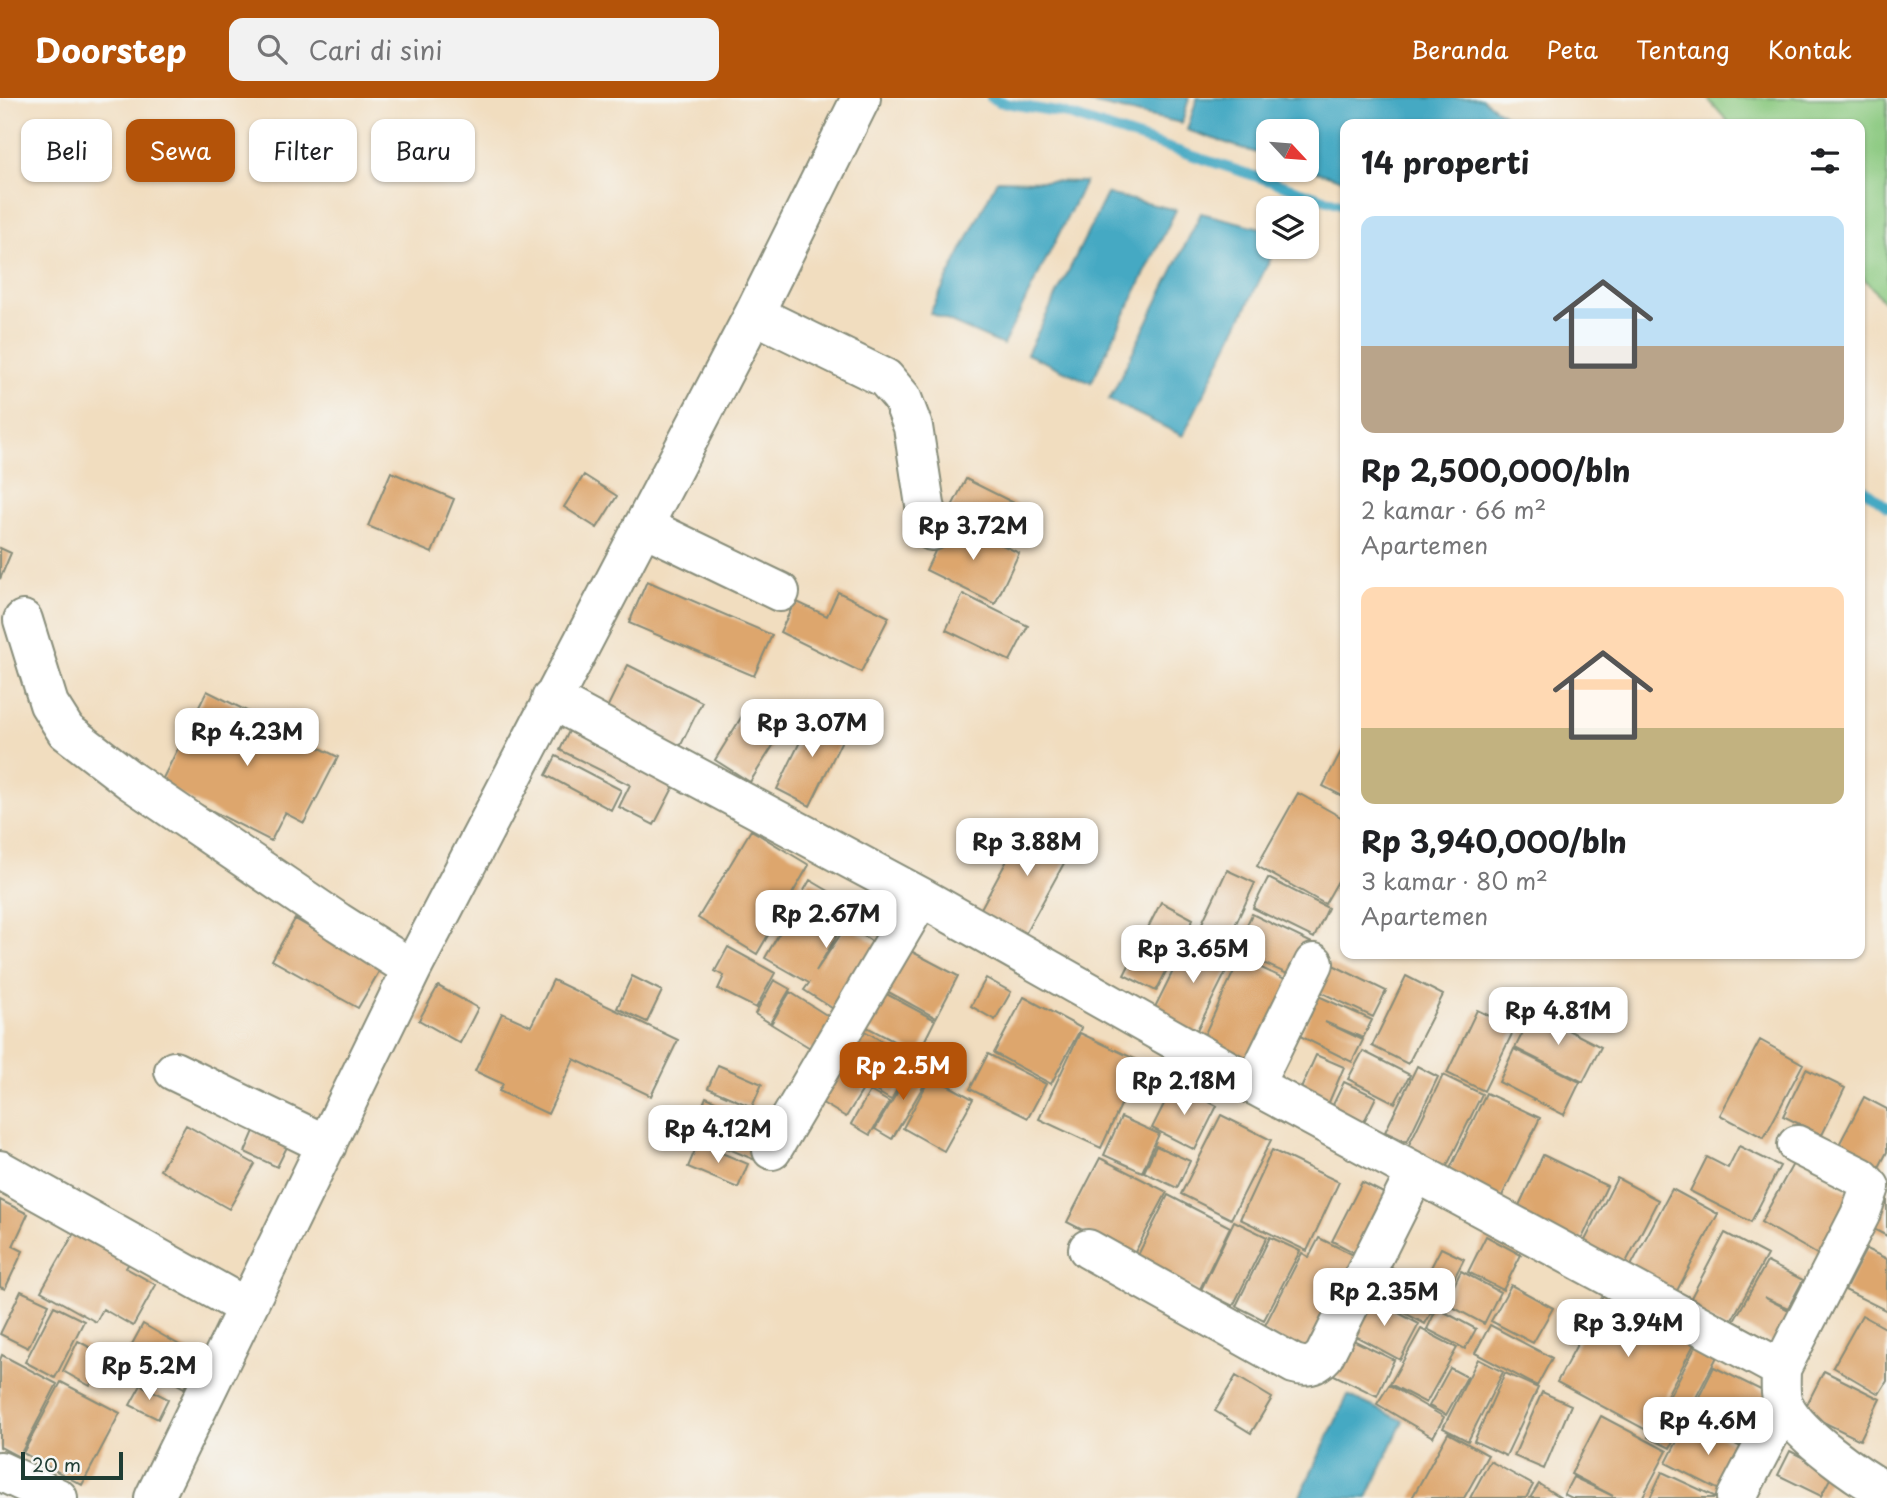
<!DOCTYPE html>
<html lang="id">
<head>
<meta charset="utf-8">
<style>
  body { margin:0; font-family:"Playpen Sans",sans-serif; background:#f2f2f2; color:#202124; height:100vh; display:flex; flex-direction:column; font-size:26px; white-space:nowrap }
  * { box-sizing:border-box; margin:0 }
  p { font-size:23px; color:#757577 }
  .icon { flex:none; width:38px; height:38px; fill:none; stroke:currentColor; stroke-width:2; stroke-linecap:round; stroke-linejoin:round }
  .map { position:relative; flex:1; overflow:hidden }
  .sheet { position:absolute; left:1340px; top:21px; width:525px; height:840px; display:flex; flex-direction:column; background:#fff; border-radius:14px; box-shadow:0 2px 5px #0004 }
  .sheet>* { flex:none }
  .banner { position:absolute; left:21px; top:21px; width:665px; height:63px; display:flex; gap:14px }
  .needle { width:46px; rotate:116deg }
  .fabs { position:absolute; left:1256px; top:21px; display:grid; gap:14px }
  .fabs a { display:grid; place-items:center; width:63px; height:63px; border-radius:14px; background:#fff; box-shadow:0 2px 5px #0004; font-size:35px }
  .scale { position:absolute; left:21px; bottom:18px; width:102px; box-sizing:border-box; padding-left:7px; border:4px solid #1f3d34; border-top:0; font-size:19px; line-height:24px; white-space:nowrap; color:#1f3d34; -webkit-text-stroke:5px #f6f6f2; paint-order:stroke }
  .price { position:absolute; translate:-50% -60px; padding:0 16px; border-radius:14px; background:#fff; color:#222; font-size:23px; line-height:46px; filter:drop-shadow(0 2px 4px #0008) }
  .price::after { content:''; position:absolute; left:50%; top:42px; width:21px; height:16px; margin-left:-10px; background:inherit; clip-path:polygon(0 0,100% 0,50% 100%) }
  .price.current { background:#b45309; color:#fff }
  ul { padding:0; list-style:none }
  li { display:grid; align-content:center; gap:14px; height:371px; padding:0 21px }
  li span { display:grid; place-items:center; height:217px; border-radius:14px; color:#555 }
  li>.icon { margin-inline-start:auto }
  span .icon { width:126px; height:126px; fill:#fffc; stroke-width:1 }
  li b { font-size:30px }
  h2 { display:flex; justify-content:space-between; align-items:center; height:84px; padding:0 21px; font-size:30px }
  .pill { padding:0 24px; border-radius:14px; background:#fff; box-shadow:0 2px 5px #0004; font-size:24px; line-height:63px }
  .pill.current { background:#b45309; color:#fff }
  header { display:flex; align-items:center; gap:42px; box-sizing:border-box; height:98px; padding:0 35px; background:#b45309; color:#fff }
  header strong { font-size:33px }
  nav { display:flex; gap:38px; margin-inline-start:auto; font-size:24px }
  .search { width:490px; height:63px; background:#f2f2f2; display:flex; align-items:center; gap:18px; box-sizing:border-box; padding:0 24px; border-radius:14px; color:#757577; font-size:26px }
  .map>svg:first-child { display:block }
  .green { fill:#8bc980; stroke:#55835a; stroke-width:2 }
  .water { fill:#44a9c3; stroke:#32737c; stroke-width:2 }
  .lines { fill:none; stroke-linecap:round; stroke-linejoin:round }
  .stream { stroke:#44a9c3; stroke-width:10 }
  .building { fill:#dda66d }
  .minor-casing { stroke:#888d7a; stroke-width:42 }
  .minor { stroke:#fff; stroke-width:38 }
</style>
</head>
<body>
<header>
<strong>Doorstep</strong>
<div class="search"><svg class="icon" aria-label="search" viewBox="0 0 24 24"><circle cx="10" cy="10" r="6"/><path d="M15 15l6 6"/></svg>Cari di sini</div>
<nav><a>Beranda</a><a>Peta</a><a>Tentang</a><a>Kontak</a></nav>
</header>
<div class="map">
<svg width="1887" height="1400" viewBox="0 0 1887 1400">
  <rect width="100%" height="100%" fill="#f6f6f2"/>
  <filter id="ink" filterUnits="userSpaceOnUse"><feTurbulence type="fractalNoise" baseFrequency=".0143" numOctaves="2"/><feDisplacementMap in="SourceGraphic" scale="14" xChannelSelector="R" yChannelSelector="G"/><feConvolveMatrix kernelMatrix="1 2 1 2 8 2 1 2 1" color-interpolation-filters="sRGB"/></filter>
  <filter id="wash" filterUnits="userSpaceOnUse"><feTurbulence type="fractalNoise" baseFrequency=".00686" numOctaves="4" result="noise"/><feDisplacementMap in="SourceGraphic" scale="28" xChannelSelector="R" yChannelSelector="G"/><feGaussianBlur stdDeviation="1.57" result="paint"/><feColorMatrix in="noise" values="0 0 0 0 0 0 0 0 0 0 0 0 0 0 0 0 0 1.4 0 .05"/><feComposite in="paint" operator="in"/></filter>
  <g filter="url(#wash)">
    <rect width="100%" height="100%" fill="#f1ddbf"/>
    <path class="green" d="M1707,0h180v207l-27,-31v-150h-130z"/>
    <path class="water" d="M1067,0h122l-7,25z
      M1197,0h284l36,26h-171v57l-39,-12v-38h-38v26l-82,-27z
      M997,82l88,2 -82,163 -73,-32z
      M1107,96l69,16 -85,173 -64,-29z
      M1201,115l68,17v17h7l-93,189 -74,-36z
      M1348,1297l55,26 -36,77h-68z"/>
    <g class="lines">
      <path class="stream" d="M991,0l8,4 64,11 283,93
        M1860,388l27,21"/>
    </g>
    <g id="blocks">
      <path class="building" d="M391,374l63,27 -22,54 -64,-27z
        M584,377l33,21 -20,32 -33,-21z
        M966,381l52,26 -16,31 -52,-26z
        M950,422l69,33 -24,51 -69,-34z
        M0,450l11,5 -11,26z
        M647,483l125,54 -18,41 -125,-53z
        M838,494l51,25 -28,55 -81,-40 15,-31 32,15z
        M963,496l65,32 -18,35 -64,-31z
        M628,567l74,37 -25,51 -74,-37z
        M207,593l131,66 -34,66 -19,-10 -14,28 -111,-57z
        M750,605l36,22 -36,57 -35,-22z
        M814,615l33,17 -37,76 -33,-17z
        M569,633l106,53 -21,41 -35,-18 11,-22 -70,-35z
        M1346,644v56l-23,-12z
        M556,658l65,34 -10,20 -65,-35z
        M1298,695l48,27v47l-21,37 -68,-38z
        M1029,722l45,25 -50,91 -45,-24z
        M751,732l58,35 -52,89 -59,-36z
        M1227,772l28,13 -25,53 -28,-13z
        M1268,780l60,30 -14,30 -61,-30z
        M810,782l44,26 -38,65 31,-46 41,27 -42,65 -42,-27 5,-7 -44,-25z
        M1161,804l32,17 -37,72 -32,-16z
        M1252,816l60,29 -16,35 -61,-28z
        M295,821l86,49 -23,40 -86,-48z
        M1193,833l43,21 -43,86 -43,-21z
        M728,849l47,26 -19,35 -38,-19 6,-13 -9,-5z
        M905,850l53,28 -22,42 -53,-29z
        M1240,860l58,27 -38,82 -58,-27z
        M1329,865l57,28 -13,26 -57,-27z
        M632,878l30,15 -15,31 -30,-14z
        M1406,878l37,19 -35,69 -36,-18z
        M986,880l25,14 -16,28 -24,-14z
        M553,882l125,60 -27,56 -77,-37 -26,55 -49,-23 4,-7 -28,-13 27,-58 29,13z
        M774,882l16,9 -20,34 -15,-9z
        M438,888l40,22 -18,35 -41,-23z
        M879,892l56,30 -17,34 -57,-30z
        M790,894l49,31 -19,31 -49,-30z
        M1316,897l56,25 -9,18 -38,-16 38,18 -11,22 -52,-26 11,-22 -3,-1z
        M1024,899l57,31 -30,56 -57,-31z
        M1477,912l38,18 -31,63 -37,-18z
        M1533,914l68,35 -18,35 -68,-34z
        M858,929l56,33 -23,40 -56,-33z
        M1080,935l61,29 -40,86 -62,-29z
        M1760,942l43,24 -39,74 -44,-23z
        M1514,951l66,33 -16,33 -65,-33z
        M1363,953l47,24 -15,28 -47,-24z
        M988,956l58,30 -18,34 -58,-29z
        M1316,957l28,12 -20,47 -29,-12z
        M718,967l44,19 -10,23 -44,-19z
        M914,967l16,10 -38,64 -17,-10z
        M1417,968l21,11 -31,65 -22,-10z
        M1806,971l39,19 -23,47 -39,-19z
        M837,974l27,16 -18,29 -27,-16z
        M1443,977l39,19 -39,80 -39,-19z
        M931,978l42,23 -29,52 -41,-23z
        M1344,984l32,15 -16,33 -32,-15z
        M1174,986l43,22 -22,44 -43,-22z
        M870,993l19,11 -19,33 -19,-11z
        M1486,995l54,25 -39,80 -53,-25z
        M706,999l64,27 -15,36 -64,-27z
        M1864,999l23,12v43l-13,25 -41,-21z
        M1221,1017l50,25 -40,79 -50,-25z
        M1121,1019l38,17 -17,38 -38,-17z
        M186,1027l69,39 -26,45 -69,-39z
        M254,1033l33,16 -10,20 -32,-15z
        M698,1045l50,21 -10,24 -50,-21z
        M1156,1048l34,15 -13,27 -33,-16z
        M1739,1048l41,20 -29,56 -61,-31 17,-34 21,11z
        M1272,1052l67,32 -32,69 -67,-32z
        M1543,1057l64,31 -30,63 -64,-31z
        M1100,1060l67,34 -34,64 -66,-34z
        M1794,1064l67,38 -34,60 -66,-38z
        M1617,1080l41,22 -37,72 -41,-22z
        M1887,1083v55l-23,-12z
        M1362,1084l29,15 -30,59 -29,-15z
        M1672,1091l46,25 -46,86 -46,-25z
        M1168,1097l62,32 -31,64 -63,-32z
        M0,1102l28,14 -15,32 10,5 -18,38 -5,-2z
        M1234,1123l33,16 -34,69 -32,-16z
        M78,1128l55,31 -7,11 30,17 -23,41 -30,-17 -7,13 -55,-31z
        M1725,1135l42,22 -40,74 -41,-22z
        M1486,1138l35,19 -18,35 -35,-18z
        M1270,1139l30,14 -36,69 -28,-14z
        M1319,1140l47,23 -50,98 -54,-28 40,-78 7,4z
        M1441,1150l23,11 -15,29 -23,-11z
        M1866,1151l21,10v52l-42,-21z
        M1767,1164l36,18 -15,28 -24,-11 38,20 -17,32 -51,-28z
        M1384,1166l57,31 -16,29 -57,-31z
        M1461,1173l39,21 -16,32 -39,-21z
        M1511,1187l42,23 -20,35 -42,-22z
        M1607,1190l91,49 -50,94 -91,-49z
        M21,1193l28,13 -21,44 -28,-14z
        M1367,1198l52,28 -19,36 -52,-28z
        M54,1208l30,15 -29,57 -30,-16z
        M1437,1210l39,21 -11,20 -38,-20z
        M1862,1217l25,14v52l-8,13 -46,-27z
        M143,1226l59,34 -18,30 -58,-33z
        M1490,1227l62,33 -15,28 -62,-33z
        M1421,1231l36,19 -31,55 -36,-19z
        M1349,1240l45,22 -17,36 -45,-22z
        M1699,1242l21,11 -50,97 -22,-11z
        M78,1243l28,15 -16,30 -27,-15z
        M2,1257l55,29 -38,73 -19,-10v-87z
        M1478,1261l25,13 -35,69 -25,-13z
        M1714,1269l63,31 -24,48 -63,-31z
        M1450,1270l17,9 -21,38 -17,-9z
        M1824,1273l56,28 -20,41 -57,-28z
        M1505,1275l33,15 -32,68 -32,-15z
        M1236,1278l36,22 -21,35 -36,-22z
        M61,1284l59,31 -38,72 -59,-32z
        M141,1287l27,14 -10,20 -28,-14z
        M1389,1287l55,32 -11,20 -56,-33z
        M1542,1294l29,13 -27,64 -30,-13z
        M1601,1318l66,35 -25,47h-70l-8,-4 9,-17 40,19 -42,-22z
        M1688,1322l63,32 -22,43 -63,-32z
        M1448,1335l40,22 -24,43h-52z
        M1790,1353l43,22 -12,23 -43,-21z
        M1490,1363l43,24 -7,13h-56z
        M1662,1374l56,26h-68z
        M1539,1386l22,14h-31z"/>
    </g>
  </g>
  <g filter="url(#ink)">
    <use href="#blocks" fill-opacity="0" stroke="#888d7a" stroke-width="2"/>
    <g class="lines">
      <defs>
        <path id="minor" d="M754,216l131,64 17,20 11,29 12,78 7,26
          M643,428l137,66
          M23,522l26,84 17,27 65,50 207,141 74,47
          M551,601l370,198 333,188 527,284 79,-154 10,-28 -9,-10 -64,-32
          M174,973l153,74
          M1254,987l60,-122
          M772,1052l149,-253
          M0,1072l246,137
          M1088,1151l206,115c13,4 21,2 30,-8l92,-184
          M1781,1271c0,12 -2,28 4,38 14,28 74,70 102,85
          M0,1373l58,27
          M154,1400l258,-529 342,-655 107,-216
          M1736,1400l48,-92"/>
      </defs>
      <use href="#minor" class="minor-casing"/>
      <use href="#minor" class="minor"/>
    </g>
  </g>
</svg>
<div class="fabs">
<a><svg class="needle" viewBox="-14 -14 28 28"><path d="M0-13l5 13h-10z" fill="#e53935"/><path d="M0 13l5-13h-10z" fill="#757577"/></svg></a>
<a><svg class="icon" aria-label="layers" viewBox="0 0 24 24"><path d="M12 4l9 5-9 5-9-5zM3 14l9 5 9-5"/></svg></a>
</div>
<div class="scale">20 m</div>
<b class="price" style="left:973px;top:464px">Rp 3.72M</b>
<b class="price" style="left:812px;top:661px">Rp 3.07M</b>
<b class="price" style="left:247px;top:670px">Rp 4.23M</b>
<b class="price" style="left:1027px;top:780px">Rp 3.88M</b>
<b class="price" style="left:826px;top:852px">Rp 2.67M</b>
<b class="price" style="left:1193px;top:887px">Rp 3.65M</b>
<b class="price" style="left:1558px;top:949px">Rp 4.81M</b>
<b class="price current" style="left:903px;top:1004px">Rp 2.5M</b>
<b class="price" style="left:1184px;top:1019px">Rp 2.18M</b>
<b class="price" style="left:718px;top:1067px">Rp 4.12M</b>
<b class="price" style="left:1384px;top:1230px">Rp 2.35M</b>
<b class="price" style="left:1628px;top:1261px">Rp 3.94M</b>
<b class="price" style="left:149px;top:1304px">Rp 5.2M</b>
<b class="price" style="left:1708px;top:1359px">Rp 4.6M</b>
<div class="banner">
<a class="pill">Beli</a>
<a class="pill current">Sewa</a>
<a class="pill">Filter</a>
<a class="pill">Baru</a>
</div>
<section class="sheet">
<h2>14 properti<svg class="icon" aria-label="filters" viewBox="0 0 24 24"><path d="M4 7h16M4 17h16"/><circle cx="9" cy="7" r="2"/><circle cx="15" cy="17" r="2"/></svg></h2>
<ul>
<li><span style="background:linear-gradient(#bfe0f5 60%,#b9a48a 0)"><svg class="icon" aria-label="home" viewBox="0 0 24 24"><path d="M3 11l9-7 9 7M6 9v11h12V9"/></svg></span><div><b>Rp 2,500,000/bln</b><p>2 kamar · 66 m²</p><p>Apartemen</p></div></li>
<li><span style="background:linear-gradient(#ffd9b3 65%,#c2b280 0)"><svg class="icon" aria-label="home" viewBox="0 0 24 24"><path d="M3 11l9-7 9 7M6 9v11h12V9"/></svg></span><div><b>Rp 3,940,000/bln</b><p>3 kamar · 80 m²</p><p>Apartemen</p></div></li>
</ul>
</section>
</div>
</body>
</html>
